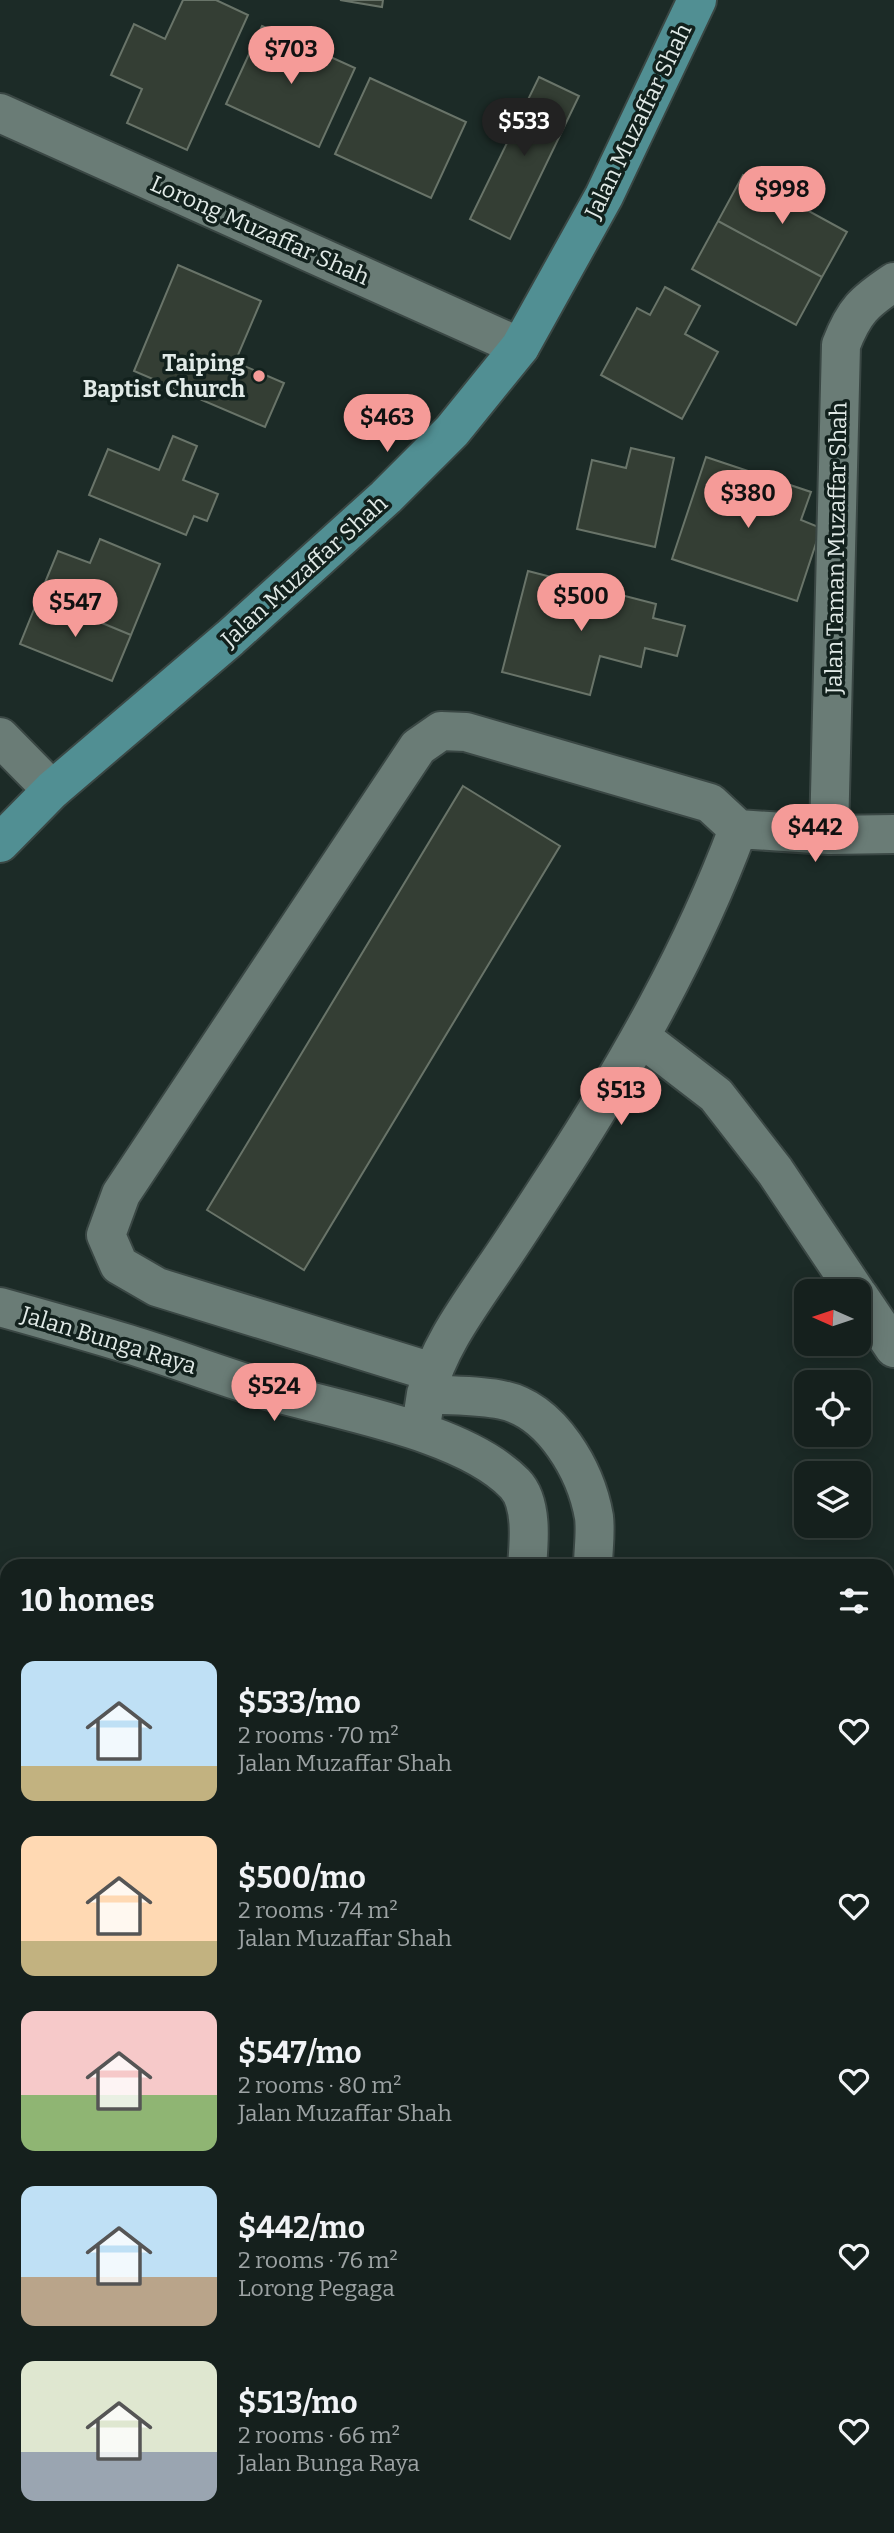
<!DOCTYPE html>
<html lang="en">
<head>
<meta charset="utf-8">
<style>
  body { margin:0; font-family:Bitter,serif; background:#222d2a; color:#f1f3f6; height:100vh; display:flex; flex-direction:column; font-size:26px; white-space:nowrap }
  * { box-sizing:border-box; margin:0 }
  p { font-size:23px; color:#9da3a4 }
  .icon { flex:none; width:38px; height:38px; fill:none; stroke:currentColor; stroke-width:2; stroke-linecap:round; stroke-linejoin:round }
  .map { position:relative; flex:1; overflow:hidden }
  .panel { position:absolute; left:0px; top:1559px; width:894px; height:975px; display:flex; flex-direction:column; background:#15201d; border-radius:21px 21px 0 0; box-shadow:0 4px 18px #0003,0 0 0 2px #343e3b }
  .panel>* { flex:none }
  .needle { width:46px; rotate:273deg }
  .fabs { position:absolute; left:794px; top:1279px; display:grid; gap:14px }
  .fabs a { display:grid; place-items:center; width:77px; height:77px; border-radius:14px; background:#15201d; box-shadow:0 4px 18px #0003,0 0 0 2px #343e3b; font-size:35px }
  .price { position:absolute; translate:-50% -60px; padding:0 16px; border-radius:24px; background:#f59b98; color:#111; font-size:23px; line-height:46px; filter:drop-shadow(0 2px 4px #0008) }
  .price::after { content:''; position:absolute; left:50%; top:42px; width:21px; height:16px; margin-left:-10px; background:inherit; clip-path:polygon(0 0,100% 0,50% 100%) }
  .price.on { background:#222; color:#fff }
  ul { padding:0; list-style:none }
  li { display:flex; align-items:center; gap:21px; height:175px; padding:0 21px }
  li span { display:grid; place-items:center; flex:none; width:196px; height:140px; border-radius:14px; color:#555 }
  li>.icon { margin-inline-start:auto }
  span .icon { width:84px; height:84px; fill:#fffc; stroke-width:1 }
  li b { font-size:30px }
  h2 { display:flex; justify-content:space-between; align-items:center; height:84px; padding:0 21px; font-size:30px }
  .map>svg:first-child { display:block }
  .building { fill:#343e34; stroke:#697469; stroke-width:2 }
  .lines { fill:none; stroke-linecap:round; stroke-linejoin:round }
  .minor-casing { stroke:#3a4744; stroke-width:42 }
  .major-casing { stroke:#3a4744; stroke-width:42 }
  .minor { stroke:#6a7c76; stroke-width:38 }
  .major { stroke:#518f93; stroke-width:38 }
  .poi-dot { fill:#f59b98; stroke:#12211d; stroke-width:2.5 }
  .labels { text-anchor:middle; dominant-baseline:central; stroke-width:7; stroke-linejoin:round; paint-order:stroke }
  .street-label { font-size:23px; fill:#e1eae7; stroke:#12211d }
  .poi-label { font-size:23px; font-weight:bold; fill:#e1eae7; stroke:#12211d; text-anchor:end }
</style>
</head>
<body>
<div class="map">
<svg width="894" height="2533" viewBox="0 0 894 2533">
  <rect width="100%" height="100%" fill="#1c2b27"/>
  <path class="building" d="M183,0h33l32,15 -61,135 -60,-27 15,-34 -31,-14 23,-51 31,15z
    M340,0h43l-1,7z
    M262,26l93,42 -36,79 -93,-43z
    M539,77l40,19 -69,143 -40,-20z
    M370,78l96,44 -35,76 -96,-44z
    M743,175l104,57 -25,45 -104,-56z
    M718,221l104,56 -26,48 -104,-56z
    M178,265l83,36 -26,61 49,21 -19,44 -131,-56z
    M665,287l35,19 -15,28 33,18 -36,67 -81,-44 36,-67 13,7z
    M173,436l24,10 -14,34 35,14 -11,27 -13,-5 -8,19 -97,-40 19,-46 51,21z
    M631,448l43,10 -19,89 -78,-18 15,-69 34,8z
    M706,457l105,35 -10,28 20,8 -24,73 -125,-42z
    M100,539l60,25 -29,71 -92,-38 19,-46 32,12z
    M528,571l128,33 -3,14 32,8 -8,30 -32,-8 -4,19 -41,-11 -10,39 -88,-23z
    M39,597l92,38 -19,46 -92,-37z
    M463,786l97,60 -256,424 -97,-60z"/>
  <g class="lines">
    <defs>
      <path id="minor" d="M0,113l520,234
        M0,737l52,53
        M738,829l91,6 65,-1
        M829,835l12,-490c13,-34 23,-43 53,-63
        M642,1038l74,57 59,76 81,121
        M859,1296l35,52
        M0,1307c43,12 86,24 128,37 46,14 90,31 136,45 72,22 199,41 251,95 18,19 14,59 12,82
        M432,1372l-275,-85 -38,-22 -13,-30 15,-41 297,-447 23,-16 25,1 244,71 28,26
        M426,1394c12,-46 41,-85 68,-125 22,-32 43,-65 64,-97 70,-108 135,-222 180,-343
        M422,1420l4,-26c24,2 52,1 76,6 50,10 84,71 92,117 2,16 -1,34 -1,49
        M887,1640l7,1
        M887,2402l7,-56
        M0,2424l7,2
        M255,2533l1,-6
        M485,2533v-6
        M871,2533l1,-6"/>
      <path id="major" d="M0,843l52,-53 178,-152 156,-141 66,-66 68,-84 84,-151 93,-196"/>
    </defs>
    <use href="#minor" class="minor-casing"/>
    <use href="#major" class="major-casing"/>
    <use href="#minor" class="minor"/>
    <use href="#major" class="major"/>
  </g>
  <circle class="poi-dot" cx="259" cy="376" r="7"/>
  <g class="labels">
    <g class="street-label">
      <text transform="translate(638 121) rotate(-64)">Jalan Muzaffar Shah</text>
      <text transform="translate(260 230) rotate(24)">Lorong Muzaffar Shah</text>
      <text transform="translate(836 548) rotate(-89)">Jalan Taman Muzaffar Shah</text>
      <text transform="translate(304 571) rotate(-42)">Jalan Muzaffar Shah</text>
      <text transform="translate(109 1340) rotate(17)">Jalan Bunga Raya</text>
    </g>
    <g class="poi-label">
      <text x="245" y="363">Taiping<tspan x="245" dy="26">Baptist Church</tspan></text>
    </g>
  </g>
</svg>
<div class="fabs">
<a><svg class="needle" viewBox="-14 -14 28 28"><path d="M0-13l5 13h-10z" fill="#e53935"/><path d="M0 13l5-13h-10z" fill="#9da3a4"/></svg></a>
<a><svg class="icon" aria-label="locate" viewBox="0 0 24 24"><circle cx="12" cy="12" r="6"/><path d="M12 2v4M12 18v4M2 12h4M18 12h4"/></svg></a>
<a><svg class="icon" aria-label="layers" viewBox="0 0 24 24"><path d="M12 4l9 5-9 5-9-5zM3 14l9 5 9-5"/></svg></a>
</div>
<b class="price" style="left:291px;top:86px">$703</b>
<b class="price on" style="left:524px;top:158px">$533</b>
<b class="price" style="left:782px;top:226px">$998</b>
<b class="price" style="left:387px;top:454px">$463</b>
<b class="price" style="left:748px;top:530px">$380</b>
<b class="price" style="left:581px;top:633px">$500</b>
<b class="price" style="left:75px;top:639px">$547</b>
<b class="price" style="left:815px;top:864px">$442</b>
<b class="price" style="left:621px;top:1127px">$513</b>
<b class="price" style="left:274px;top:1423px">$524</b>
<section class="panel">
<h2>10 homes<svg class="icon" aria-label="filters" viewBox="0 0 24 24"><path d="M4 7h16M4 17h16"/><circle cx="9" cy="7" r="2"/><circle cx="15" cy="17" r="2"/></svg></h2>
<ul>
<li><span style="background:linear-gradient(#bfe0f5 75%,#c2b280 0)"><svg class="icon" aria-label="home" viewBox="0 0 24 24"><path d="M3 11l9-7 9 7M6 9v11h12V9"/></svg></span><div><b>$533/mo</b><p>2 rooms · 70 m²</p><p>Jalan Muzaffar Shah</p></div><svg class="icon" aria-label="heart" viewBox="0 0 24 24"><path d="M12 20l-8-8c-3-5 5-10 8-4 3-6 11-1 8 4z"/></svg></li>
<li><span style="background:linear-gradient(#ffd9b3 75%,#c2b280 0)"><svg class="icon" aria-label="home" viewBox="0 0 24 24"><path d="M3 11l9-7 9 7M6 9v11h12V9"/></svg></span><div><b>$500/mo</b><p>2 rooms · 74 m²</p><p>Jalan Muzaffar Shah</p></div><svg class="icon" aria-label="heart" viewBox="0 0 24 24"><path d="M12 20l-8-8c-3-5 5-10 8-4 3-6 11-1 8 4z"/></svg></li>
<li><span style="background:linear-gradient(#f6c9c9 60%,#8fb573 0)"><svg class="icon" aria-label="home" viewBox="0 0 24 24"><path d="M3 11l9-7 9 7M6 9v11h12V9"/></svg></span><div><b>$547/mo</b><p>2 rooms · 80 m²</p><p>Jalan Muzaffar Shah</p></div><svg class="icon" aria-label="heart" viewBox="0 0 24 24"><path d="M12 20l-8-8c-3-5 5-10 8-4 3-6 11-1 8 4z"/></svg></li>
<li><span style="background:linear-gradient(#bfe0f5 65%,#b9a48a 0)"><svg class="icon" aria-label="home" viewBox="0 0 24 24"><path d="M3 11l9-7 9 7M6 9v11h12V9"/></svg></span><div><b>$442/mo</b><p>2 rooms · 76 m²</p><p>Lorong Pegaga</p></div><svg class="icon" aria-label="heart" viewBox="0 0 24 24"><path d="M12 20l-8-8c-3-5 5-10 8-4 3-6 11-1 8 4z"/></svg></li>
<li><span style="background:linear-gradient(#dfe7d0 65%,#9aa5b1 0)"><svg class="icon" aria-label="home" viewBox="0 0 24 24"><path d="M3 11l9-7 9 7M6 9v11h12V9"/></svg></span><div><b>$513/mo</b><p>2 rooms · 66 m²</p><p>Jalan Bunga Raya</p></div><svg class="icon" aria-label="heart" viewBox="0 0 24 24"><path d="M12 20l-8-8c-3-5 5-10 8-4 3-6 11-1 8 4z"/></svg></li>
</ul>
</section>
</div>
</body>
</html>
